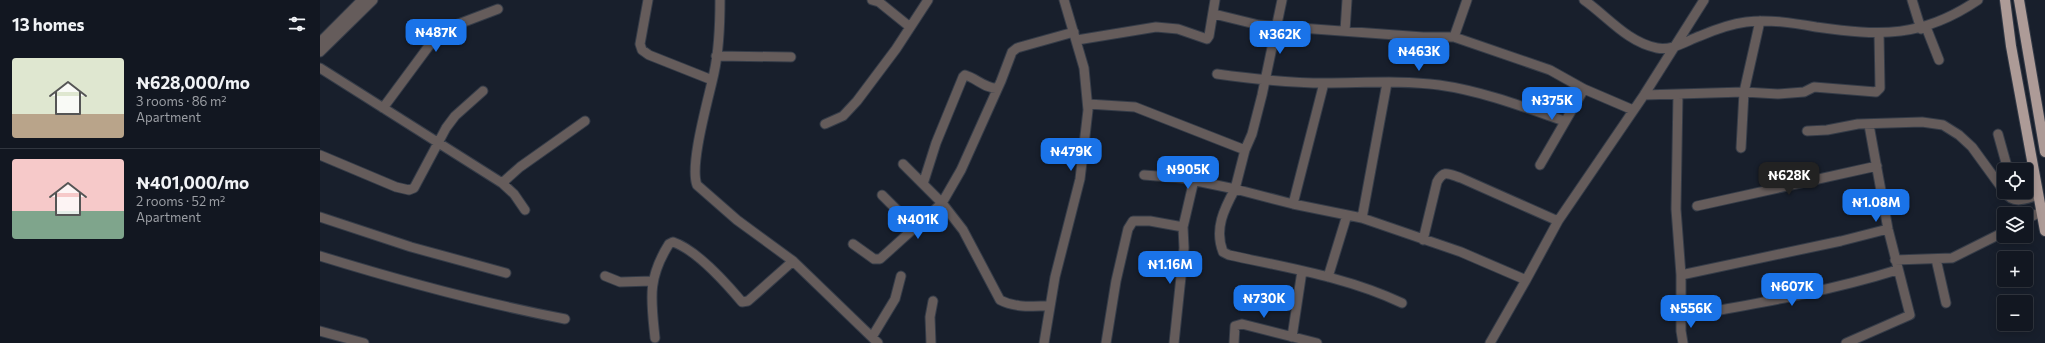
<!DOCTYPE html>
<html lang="en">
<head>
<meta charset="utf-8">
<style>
  body { margin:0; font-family:Commissioner,sans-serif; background:#1f242e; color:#f1f3f6; height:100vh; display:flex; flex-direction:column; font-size:15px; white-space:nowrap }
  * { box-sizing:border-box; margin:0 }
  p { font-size:13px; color:#9c9fa5 }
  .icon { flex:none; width:22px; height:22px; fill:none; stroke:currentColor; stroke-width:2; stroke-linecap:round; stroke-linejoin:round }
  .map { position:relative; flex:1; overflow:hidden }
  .sheet { display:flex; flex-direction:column; background:#121721; width:320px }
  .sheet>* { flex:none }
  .buttons { position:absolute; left:1677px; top:163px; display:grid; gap:8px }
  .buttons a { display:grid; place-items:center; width:36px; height:36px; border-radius:4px; background:#121721; box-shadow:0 2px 10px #0003,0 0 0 1px #31363f; font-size:20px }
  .price { position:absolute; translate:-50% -34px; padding:0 9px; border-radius:8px; background:#1a73e8; color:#fff; font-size:13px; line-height:26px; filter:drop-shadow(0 1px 2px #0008) }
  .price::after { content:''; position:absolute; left:50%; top:24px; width:12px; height:9px; margin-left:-6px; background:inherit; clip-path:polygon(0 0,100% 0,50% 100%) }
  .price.selected { background:#222; color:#fff }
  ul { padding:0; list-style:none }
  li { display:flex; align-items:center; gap:12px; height:100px; padding:0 12px }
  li+li { border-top:1px solid #31363f }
  li span { display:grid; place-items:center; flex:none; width:112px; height:80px; border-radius:4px; color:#555 }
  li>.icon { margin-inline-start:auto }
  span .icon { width:48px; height:48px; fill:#fffc; stroke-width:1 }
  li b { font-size:17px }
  h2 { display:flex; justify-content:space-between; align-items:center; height:48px; padding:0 12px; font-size:17px }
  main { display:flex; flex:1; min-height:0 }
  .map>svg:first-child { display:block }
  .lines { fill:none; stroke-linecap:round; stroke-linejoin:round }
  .minor-casing { stroke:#353c48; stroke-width:11 }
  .major-casing { stroke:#353c48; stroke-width:12 }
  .minor { stroke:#655c5b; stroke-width:9 }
  .major { stroke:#ad9b97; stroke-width:10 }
</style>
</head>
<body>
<main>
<section class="sheet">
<h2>13 homes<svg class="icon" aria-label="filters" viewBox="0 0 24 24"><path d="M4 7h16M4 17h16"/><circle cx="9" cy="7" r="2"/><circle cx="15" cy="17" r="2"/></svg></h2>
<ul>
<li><span style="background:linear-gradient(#dfe7d0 70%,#b9a48a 0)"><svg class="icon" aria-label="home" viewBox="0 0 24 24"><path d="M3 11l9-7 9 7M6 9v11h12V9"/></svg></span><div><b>₦628,000/mo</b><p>3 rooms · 86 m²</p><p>Apartment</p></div></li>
<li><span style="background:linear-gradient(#f6c9c9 65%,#7fa58c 0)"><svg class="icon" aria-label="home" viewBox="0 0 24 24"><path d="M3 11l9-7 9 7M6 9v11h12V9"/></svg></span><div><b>₦401,000/mo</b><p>2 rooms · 52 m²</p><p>Apartment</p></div></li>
</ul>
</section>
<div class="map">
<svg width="1725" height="343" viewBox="0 0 1725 343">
  <rect width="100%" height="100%" fill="#181f2c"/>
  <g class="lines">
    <defs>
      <path id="minor" d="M328,0l-8,44 2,6 7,5 63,25
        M400,0c0,24 -1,50 -6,73 -5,24 -25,92 -17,112l40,35 56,41 85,82
        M552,0l7,2 31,25
        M1264,0c23,16 43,42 73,48 15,3 29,-7 43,-12 14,-6 30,-12 46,-14 23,-3 47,1 70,5 65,9 106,11 162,-27
        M1592,0l9,29
        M894,14l45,11 164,12h31l96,33 34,19 49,21
        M1606,27l13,33
        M1025,31l2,-31
        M1134,37l13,-37
        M757,40l79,-13 22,2 29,10 2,-3 6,-36
        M0,42l42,-42
        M0,52l53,-52
        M396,56l75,1
        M0,68l182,115 12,11 11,16
        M897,74c36,5 73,9 109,9 37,0 76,-3 113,2 43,6 85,22 125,36
        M1358,94l-2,115 5,66v56l2,12
        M1324,95l100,-3 34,2 26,-2 10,-5 62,5 4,-4 -1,-55
        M768,104l47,3 110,43 -10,39 58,15 69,14 99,34 65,28 32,-59 86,-126 60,-95
        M63,108l57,-77 58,-22
        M505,124l18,-8 14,-15 39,-52 32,-49
        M1487,131l20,-1 31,-6 64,-2 21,3 16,10 13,12 32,44
        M1678,134l10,36
        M1421,148l3,-56 16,-71
        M925,150l7,-16 10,-39 20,-95
        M0,155l76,32 13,3 5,-2 32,-60 9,-12 28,-25
        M583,164l39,39 21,27 37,70c15,8 32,6 49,6
        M1220,165l44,-76
        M824,175l38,3 53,11c-11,20 -21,40 -12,63l6,3c59,13 118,22 173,48
        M182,183l18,-16 65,-46
        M603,184l13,-41 27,-66 2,-2c11,3 21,14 32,13
        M1685,192c8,13 21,7 33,3
        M562,195l33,33
        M973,204l31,-121
        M1377,206l180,-40
        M0,217l91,30 95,26
        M1042,218l25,-135
        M1706,219l15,-7
        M1103,240l14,-58c7,-13 12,-8 24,-4l97,43
        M533,244l21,15h6l62,-56 19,-33 40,-89 11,-29 5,-4 57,-16
        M0,256c81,25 162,47 245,63
        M1616,259l10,44
        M1575,260l57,-2 52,-26
        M1361,275l160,-34 47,-12
        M285,276l15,6 32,-1
        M1008,277l19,-62
        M1361,317c72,-13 146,-25 216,-47
        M0,331l44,12
        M552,337l23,-38 6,-23
        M972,337l10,-66
        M335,338c-4,-39 -8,-59 14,-94l4,-2c24,8 53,41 69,60l6,-1 45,-40
        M611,343l-1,-26 3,-16
        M724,343l11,-66 25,-98 8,-69 -4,-42 -20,-68
        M786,343l10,-62 12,-52 5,-8h17l33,6
        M854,343l10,-95 -1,-21 11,-47
        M914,343l1,-17 7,-2 75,19
        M1170,343l36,-63
        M1526,343l64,-28 -22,-86 -19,-104"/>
      <path id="major" d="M1685,0l6,46 34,185
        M1699,0l26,152"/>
    </defs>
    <use href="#minor" class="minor-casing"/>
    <use href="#major" class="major-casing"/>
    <use href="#minor" class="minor"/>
    <use href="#major" class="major"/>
  </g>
</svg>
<div class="buttons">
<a><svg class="icon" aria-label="locate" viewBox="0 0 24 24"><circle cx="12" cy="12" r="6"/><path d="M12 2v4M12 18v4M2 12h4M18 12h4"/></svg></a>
<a><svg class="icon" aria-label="layers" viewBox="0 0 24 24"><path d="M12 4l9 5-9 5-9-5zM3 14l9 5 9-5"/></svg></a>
<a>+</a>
<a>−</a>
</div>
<b class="price" style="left:116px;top:53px">₦487K</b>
<b class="price" style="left:960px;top:55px">₦362K</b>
<b class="price" style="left:1099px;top:72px">₦463K</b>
<b class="price" style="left:1232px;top:121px">₦375K</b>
<b class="price" style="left:751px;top:172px">₦479K</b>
<b class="price" style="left:868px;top:190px">₦905K</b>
<b class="price selected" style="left:1469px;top:196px">₦628K</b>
<b class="price" style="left:1556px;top:223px">₦1.08M</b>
<b class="price" style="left:598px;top:240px">₦401K</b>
<b class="price" style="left:850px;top:285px">₦1.16M</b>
<b class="price" style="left:1472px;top:307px">₦607K</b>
<b class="price" style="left:944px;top:319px">₦730K</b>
<b class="price" style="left:1371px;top:329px">₦556K</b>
</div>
</main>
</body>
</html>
